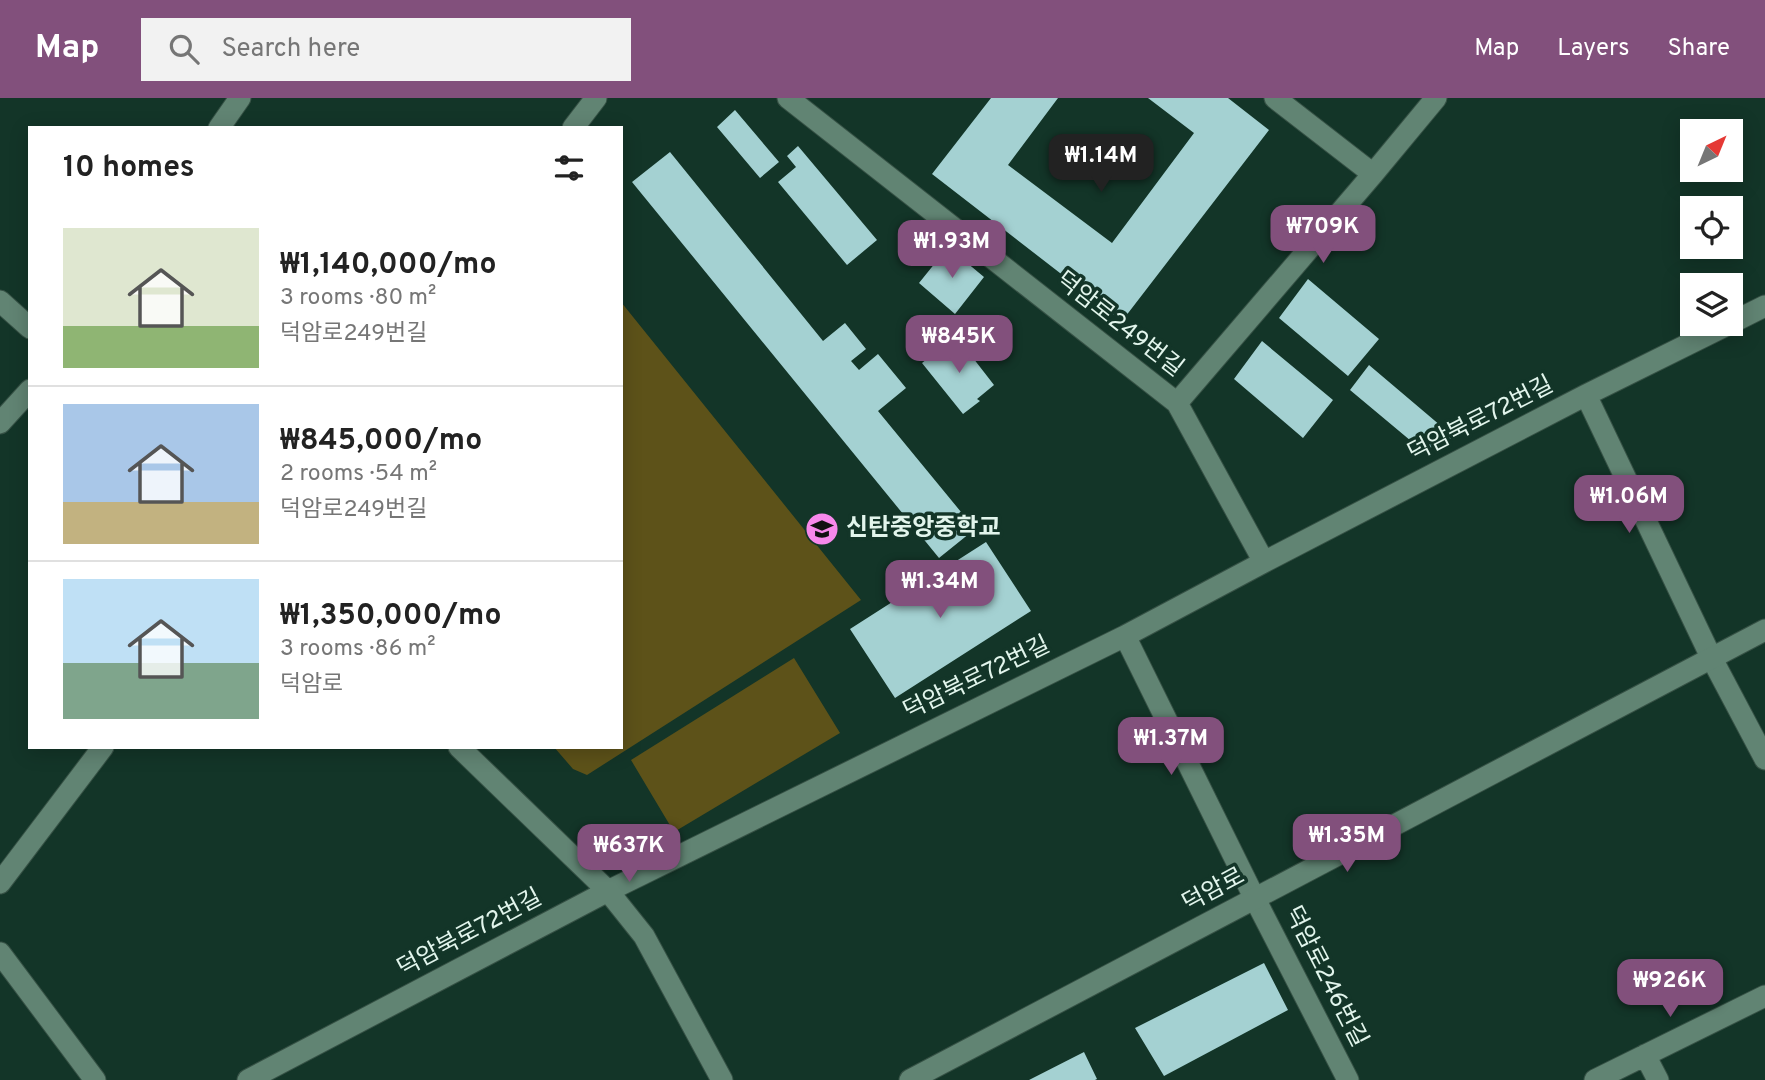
<!DOCTYPE html>
<html lang="en">
<head>
<meta charset="utf-8">
<style>
  body { margin:0; font-family:Overpass,"Noto Sans KR",sans-serif; background:#f2f2f2; color:#222; height:100vh; display:flex; flex-direction:column; font-size:26px; white-space:nowrap }
  * { box-sizing:border-box; margin:0 }
  p { font-size:23px; color:#767676 }
  .icon { flex:none; width:38px; height:38px; fill:none; stroke:currentColor; stroke-width:2; stroke-linecap:round; stroke-linejoin:round }
  .map { position:relative; flex:1; overflow:hidden }
  .details { position:absolute; left:28px; top:28px; width:595px; height:623px; display:flex; flex-direction:column; background:#fff; border-radius:0px; box-shadow:0 4px 18px #0003 }
  .details>* { flex:none }
  .needle { width:46px; rotate:43deg }
  .fabs { position:absolute; left:1680px; top:21px; display:grid; gap:14px }
  .fabs a { display:grid; place-items:center; width:63px; height:63px; border-radius:0px; background:#fff; box-shadow:0 4px 18px #0003; font-size:35px }
  .price { position:absolute; translate:-50% -60px; padding:0 16px; border-radius:14px; background:#82507c; color:#fff; font-size:23px; line-height:46px; filter:drop-shadow(0 2px 4px #0008) }
  .price::after { content:''; position:absolute; left:50%; top:42px; width:21px; height:16px; margin-left:-10px; background:inherit; clip-path:polygon(0 0,100% 0,50% 100%) }
  .price.active { background:#222; color:#fff }
  ul { padding:0; list-style:none }
  li { display:flex; align-items:center; gap:21px; height:175px; padding:0 35px }
  li+li { border-top:2px solid #e0e0e0 }
  li span { display:grid; place-items:center; flex:none; width:196px; height:140px; border-radius:0px; color:#555 }
  li>.icon { margin-inline-start:auto }
  span .icon { width:84px; height:84px; fill:#fffc; stroke-width:1 }
  li b { font-size:30px }
  h2 { display:flex; justify-content:space-between; align-items:center; height:84px; padding:0 35px; font-size:30px }
  header { display:flex; align-items:center; gap:42px; box-sizing:border-box; height:98px; padding:0 35px; background:#82507c; color:#fff }
  header strong { font-size:33px }
  nav { display:flex; gap:38px; margin-inline-start:auto; font-size:24px }
  .search { width:490px; height:63px; background:#f2f2f2; display:flex; align-items:center; gap:18px; box-sizing:border-box; padding:0 24px; border-radius:0px; color:#767676; font-size:26px }
  .map>svg:first-child { display:block }
  .green { fill:#5d5219 }
  .building { fill:#a4d1d2 }
  .lines { fill:none; stroke-linecap:round; stroke-linejoin:round }
  .street-casing { stroke:#365145; stroke-width:23 }
  .secondary-casing { stroke:#365145; stroke-width:23 }
  .street { stroke:#618473; stroke-width:21 }
  .secondary { stroke:#618473; stroke-width:21 }
  .labels { text-anchor:middle; dominant-baseline:central; stroke-width:7; stroke-linejoin:round; paint-order:stroke }
  .street-label { font-size:24px; fill:#e2f5ec; stroke:#133528 }
  .poi-label { font-size:24px; font-weight:bold; fill:#e2f5ec; stroke:#133528; text-anchor:start }
</style>
</head>
<body>
<header>
<strong>Map</strong>
<div class="search"><svg class="icon" aria-label="search" viewBox="0 0 24 24"><circle cx="10" cy="10" r="6"/><path d="M15 15l6 6"/></svg>Search here</div>
<nav><a>Map</a><a>Layers</a><a>Share</a></nav>
</header>
<div class="map">
<svg width="1765" height="982" viewBox="0 0 1765 982">
  <rect width="100%" height="100%" fill="#133528"/>
  <path class="green" d="M621,204l240,298 -274,175 -14,-6 -19,-22h67z
    M794,560l46,75 -166,99 -43,-72z"/>
  <path class="building" d="M991,0h67l-50,67 104,78 82,-110 -46,-35h80l41,32 -147,191 -190,-147z
    M735,12l44,52 -19,16 -43,-51z
    M798,48l79,94 -30,25 -69,-83 18,-15 -9,-11z
    M670,54l153,189 22,-18 21,26 -15,12 8,9 19,-16 28,34 -28,23 97,118 -36,29 -307,-376z
    M948,149l36,30 -29,37 -36,-31z
    M1308,181l71,60 -31,37 -69,-58z
    M956,238l38,49 -17,14 3,2 -17,13 -41,-51z
    M1262,243l71,59 -30,38 -69,-59z
    M1369,267l85,72 -31,14 -73,-61z
    M986,444l45,69 -136,87 -45,-69z
    M1264,865l24,47 -124,66 -29,-48z
    M1084,954l13,27 -2,1h-66z"/>
  <g class="lines">
    <defs>
      <path id="street" d="M788,0l389,305 87,159
        M1275,0l98,76
        M219,30l21,-30
        M573,30l23,-30
        M0,203l30,27
        M1731,225l34,-17
        M1586,297l125,262 54,102
        M1177,305l196,-229 63,-76
        M0,325l30,-33
        M1125,538l130,263 93,181
        M459,649l149,144 36,45 78,144
        M0,785l103,-136
        M0,855l95,127
        M1645,957l13,25
        M248,982l360,-189 517,-255 139,-74 322,-167 143,-71
        M1595,982l170,-84"/>
      <path id="secondary" d="M910,982l855,-450"/>
    </defs>
    <use href="#street" class="street-casing"/>
    <use href="#secondary" class="secondary-casing"/>
    <use href="#street" class="street"/>
    <use href="#secondary" class="secondary"/>
  </g>
  <defs>
    <symbol id="school-disc" viewBox="-11 -11 22 22"><circle r="9.5" fill="#f788eb" stroke="#133528"/><path d="M0-5L7-2L0 1L-7-2ZM-4 1L0 2.5L4 1V4Q0 6-4 4Z" fill="#111"/></symbol>
  </defs>
  <g fill-rule="evenodd">
    <use href="#school-disc" x="803" y="412" width="38" height="38"/>
  </g>
  <g class="labels">
    <g class="street-label">
      <text transform="translate(1119 227) rotate(38)">덕암로249번길</text>
      <text transform="translate(1481 322) rotate(-27)">덕암북로72번길</text>
      <text transform="translate(977 581) rotate(-26)">덕암북로72번길</text>
      <text transform="translate(1214 793) rotate(-28)">덕암로</text>
      <text transform="translate(470 836) rotate(-28)">덕암북로72번길</text>
      <text transform="translate(1325 879) rotate(63)">덕암로246번길</text>
    </g>
    <g class="poi-label">
      <text x="846" y="431">신탄중앙중학교</text>
    </g>
  </g>
</svg>
<div class="fabs">
<a><svg class="needle" viewBox="-14 -14 28 28"><path d="M0-13l5 13h-10z" fill="#e53935"/><path d="M0 13l5-13h-10z" fill="#767676"/></svg></a>
<a><svg class="icon" aria-label="locate" viewBox="0 0 24 24"><circle cx="12" cy="12" r="6"/><path d="M12 2v4M12 18v4M2 12h4M18 12h4"/></svg></a>
<a><svg class="icon" aria-label="layers" viewBox="0 0 24 24"><path d="M12 4l9 5-9 5-9-5zM3 14l9 5 9-5"/></svg></a>
</div>
<b class="price active" style="left:1101px;top:96px">₩1.14M</b>
<b class="price" style="left:1323px;top:167px">₩709K</b>
<b class="price" style="left:952px;top:182px">₩1.93M</b>
<b class="price" style="left:959px;top:277px">₩845K</b>
<b class="price" style="left:1629px;top:437px">₩1.06M</b>
<b class="price" style="left:940px;top:522px">₩1.34M</b>
<b class="price" style="left:1171px;top:679px">₩1.37M</b>
<b class="price" style="left:1347px;top:776px">₩1.35M</b>
<b class="price" style="left:629px;top:786px">₩637K</b>
<b class="price" style="left:1670px;top:921px">₩926K</b>
<section class="details">
<h2>10 homes<svg class="icon" aria-label="filters" viewBox="0 0 24 24"><path d="M4 7h16M4 17h16"/><circle cx="9" cy="7" r="2"/><circle cx="15" cy="17" r="2"/></svg></h2>
<ul>
<li><span style="background:linear-gradient(#dfe7d0 70%,#8fb573 0)"><svg class="icon" aria-label="home" viewBox="0 0 24 24"><path d="M3 11l9-7 9 7M6 9v11h12V9"/></svg></span><div><b>₩1,140,000/mo</b><p>3 rooms · 80 m²</p><p>덕암로249번길</p></div></li>
<li><span style="background:linear-gradient(#a9c7e8 70%,#c2b280 0)"><svg class="icon" aria-label="home" viewBox="0 0 24 24"><path d="M3 11l9-7 9 7M6 9v11h12V9"/></svg></span><div><b>₩845,000/mo</b><p>2 rooms · 54 m²</p><p>덕암로249번길</p></div></li>
<li><span style="background:linear-gradient(#bfe0f5 60%,#7fa58c 0)"><svg class="icon" aria-label="home" viewBox="0 0 24 24"><path d="M3 11l9-7 9 7M6 9v11h12V9"/></svg></span><div><b>₩1,350,000/mo</b><p>3 rooms · 86 m²</p><p>덕암로</p></div></li>
</ul>
</section>
</div>
</body>
</html>
